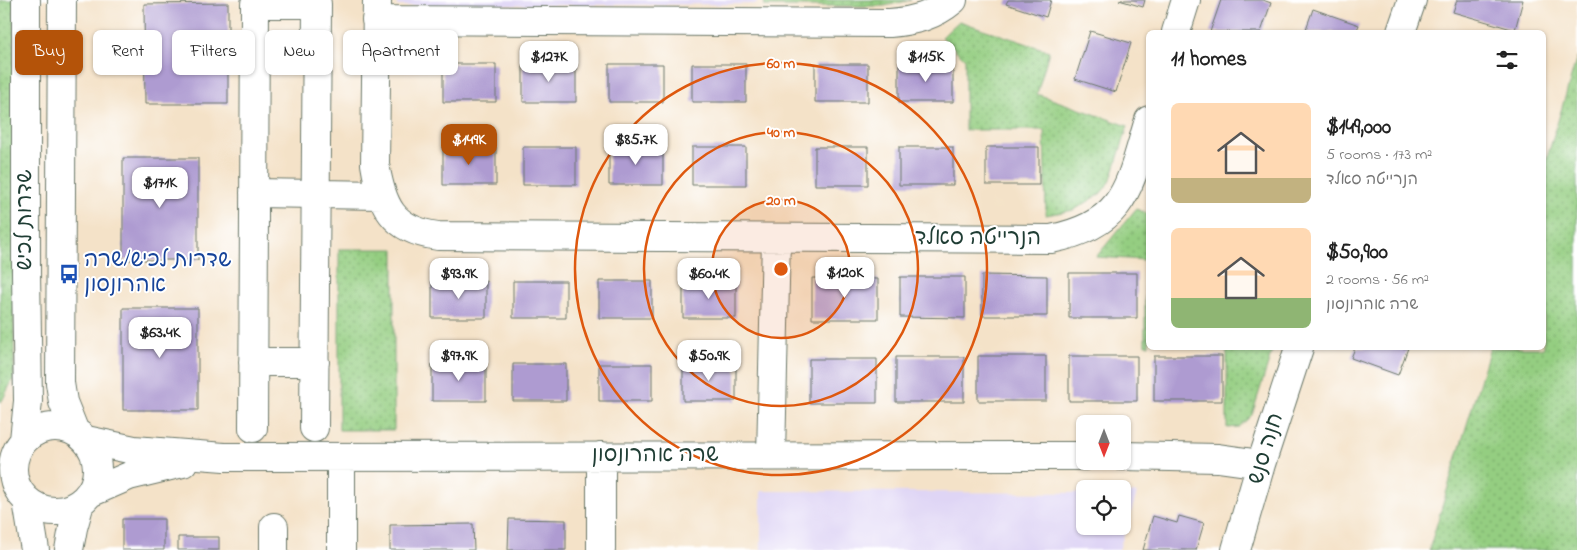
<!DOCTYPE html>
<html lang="en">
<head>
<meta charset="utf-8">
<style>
  body { margin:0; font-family:"Indie Flower","Playpen Sans Hebrew",sans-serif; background:#f6f6f6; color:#222; height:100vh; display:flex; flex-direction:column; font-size:19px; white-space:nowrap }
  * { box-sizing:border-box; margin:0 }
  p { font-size:16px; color:#767676 }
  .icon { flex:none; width:28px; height:28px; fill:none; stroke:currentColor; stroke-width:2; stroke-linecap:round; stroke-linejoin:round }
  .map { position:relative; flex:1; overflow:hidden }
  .details { position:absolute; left:1146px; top:30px; width:400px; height:320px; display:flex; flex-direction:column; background:#fff; border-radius:8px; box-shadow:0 1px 4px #0004 }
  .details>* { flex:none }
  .top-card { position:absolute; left:15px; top:30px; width:475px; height:45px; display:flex; gap:10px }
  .needle { width:32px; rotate:180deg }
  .fabs { position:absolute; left:1076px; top:415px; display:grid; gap:10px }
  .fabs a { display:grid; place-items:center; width:55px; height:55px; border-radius:8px; background:#fff; box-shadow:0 1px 4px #0004; font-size:25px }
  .price { position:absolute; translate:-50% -42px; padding:0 11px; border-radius:10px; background:#fff; color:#222; font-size:16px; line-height:32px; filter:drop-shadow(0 1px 2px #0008) }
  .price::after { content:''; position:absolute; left:50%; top:30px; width:15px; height:11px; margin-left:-8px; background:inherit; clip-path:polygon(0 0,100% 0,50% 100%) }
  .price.on { background:#b45309; color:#fff }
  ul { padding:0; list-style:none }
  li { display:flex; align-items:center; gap:15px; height:125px; padding:0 25px }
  li span { display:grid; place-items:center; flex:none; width:140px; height:100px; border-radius:8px; color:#555 }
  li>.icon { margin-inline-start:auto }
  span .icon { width:60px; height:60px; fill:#fffc; stroke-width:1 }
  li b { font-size:21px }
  h2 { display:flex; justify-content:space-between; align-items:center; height:60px; padding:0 25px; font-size:21px }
  .tag { padding:0 18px; border-radius:8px; background:#fff; box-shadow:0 1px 4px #0004; font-size:18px; line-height:45px }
  .tag.on { background:#b45309; color:#fff }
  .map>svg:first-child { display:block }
  .built { fill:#dfd5f5 }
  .grass { fill:url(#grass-dots); stroke:#5a865a }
  .building { fill:#ae9bd1 }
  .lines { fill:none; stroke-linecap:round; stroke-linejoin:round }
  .minor-casing { stroke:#6a7768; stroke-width:30 }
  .minor { stroke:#fff; stroke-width:28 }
  .ring { fill:none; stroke:#de580e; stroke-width:2.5 }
  .labels { text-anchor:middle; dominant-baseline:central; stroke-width:4; stroke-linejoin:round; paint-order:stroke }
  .street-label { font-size:22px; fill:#1f3d34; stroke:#fff }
  .transit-label { font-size:22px; fill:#164399; stroke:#fff; text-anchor:start }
  .centre { fill:#de580e; stroke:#fff; stroke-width:2.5 }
  .ring-label { font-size:15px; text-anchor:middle; font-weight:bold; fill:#de580e; stroke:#fff; stroke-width:4; stroke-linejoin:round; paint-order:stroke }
</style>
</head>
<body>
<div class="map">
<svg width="1577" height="550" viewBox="0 0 1577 550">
  <defs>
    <pattern id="grass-dots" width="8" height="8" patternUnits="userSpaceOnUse" patternTransform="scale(1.25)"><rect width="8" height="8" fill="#94ce81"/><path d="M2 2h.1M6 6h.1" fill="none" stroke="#78a86a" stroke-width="1.8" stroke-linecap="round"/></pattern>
  </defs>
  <rect width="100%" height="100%" fill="#fff"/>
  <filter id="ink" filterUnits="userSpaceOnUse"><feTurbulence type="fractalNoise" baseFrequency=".02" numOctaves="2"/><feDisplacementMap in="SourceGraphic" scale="10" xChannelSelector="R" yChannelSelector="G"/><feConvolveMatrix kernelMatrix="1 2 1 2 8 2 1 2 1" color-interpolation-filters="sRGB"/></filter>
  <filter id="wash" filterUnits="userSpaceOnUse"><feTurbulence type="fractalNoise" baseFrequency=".0096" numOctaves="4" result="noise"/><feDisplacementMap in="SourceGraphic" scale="20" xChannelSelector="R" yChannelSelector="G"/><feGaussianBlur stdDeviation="1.12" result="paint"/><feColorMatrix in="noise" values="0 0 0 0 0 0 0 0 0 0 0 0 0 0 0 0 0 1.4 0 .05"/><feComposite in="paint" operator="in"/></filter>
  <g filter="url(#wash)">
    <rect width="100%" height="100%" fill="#f4e2c8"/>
    <path class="built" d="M397,0h360v4l-360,2z
      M761,491l324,2v33h37l1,-33h14l-18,57h-358z"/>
    <path class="grass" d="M0,0h14v377l-12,24 -2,1z
      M764,0h147l-27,6h-119z
      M959,21l90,30 -12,43 91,32 -18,56 -10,12 -26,16 -28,5 -2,-85h-79v-71l-23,-22z
      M1577,57v493h-148l61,-202h54v-180z
      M1136,209l13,5v131h-4v-85l-49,-3z
      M339,249h55v181h-55z
      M1219,348h54l-21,67 -13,12 -12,1v-76z"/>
    <g id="blocks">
      <path class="building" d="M1008,0h43l-5,17 -40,-13z
        M1119,0h26l-2,7z
        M1221,0h42l8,3 -10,29h-51z
        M1457,0h66l-8,30 -62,-18z
        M228,3v101h-83l-1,-100z
        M1313,9l46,16 -3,7h-51z
        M1090,31l41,12 -15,49 -41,-13z
        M443,64h53v38h-53z
        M523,64h53v38h-53z
        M609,64h54v38h-54z
        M692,64h54v38h-54z
        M815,64h53v38h-53z
        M899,64h54v38h-54z
        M443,147h53v38h-53z
        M523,147h53v38h-53z
        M609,147h54v38h-54z
        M692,147h54v38h-54z
        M815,147h53v38h-53z
        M899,147h54v38h-54z
        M986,147h53v38h-53z
        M123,158h75v102h-75z
        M1069,273h68v45h-68z
        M982,275l65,1v40h-65z
        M900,277h65v41l-65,-1z
        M812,278l66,1v40h-66z
        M432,281h54v37h-54z
        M513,281h53v37h-53z
        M599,281h53v37h-53z
        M683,281h53v37h-53z
        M123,308h75v102h-75z
        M1355,348h53l-10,27 -47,-17z
        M978,356h68v45h-68z
        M1069,356h68v45h-68z
        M1154,356h68v45h-68z
        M896,357h68v45h-68z
        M809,359h68v44h-68z
        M432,364h54v37h-54z
        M513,364h53v37h-53z
        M599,364h53v37h-53z
        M683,364h53v37h-53z
        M1153,516l24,7 2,-7 25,7 -8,27h-53z
        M122,519h42v31h-42z
        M509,519l57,1v30h-58z
        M473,524l1,26h-84v-25z
        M178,537h41v13h-41z"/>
    </g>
  </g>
  <g filter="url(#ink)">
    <use href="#blocks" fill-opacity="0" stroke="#6a7768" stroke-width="1"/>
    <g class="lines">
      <defs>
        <path id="minor" d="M62,0l-2,383 3,19 12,30
          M377,0l-2,164c7,42 17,66 63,72l613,3c76,-15 78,-54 98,-119
          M376,20l514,3c24,-2 44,-7 63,-23
          M1176,32l10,-32
          M1401,32l11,-32
          M254,193l128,2
          M253,362h62
          M13 469a42 42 0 1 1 84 0a42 42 0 1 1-84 0Z
          M253,428l2,-424h62l-3,424
          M24,440l4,-39 -2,-127v-274
          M86,440l48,10 90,7 861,-1
          M601,456v94
          M771,456l5,-218
          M1122,456l96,2 43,6
          M341,457v93
          M90,493l39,-17 54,-13
          M27,501l8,49
          M274,527v23
          M69,550l4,-22 7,-25
          M1236,550l25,-86 38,-116"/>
      </defs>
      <use href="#minor" class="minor-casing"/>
      <use href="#minor" class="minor"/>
    </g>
  </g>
  <circle cx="781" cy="269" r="69" fill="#de580e" fill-opacity=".12"/>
  <g class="ring">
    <circle cx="781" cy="269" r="69"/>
    <circle cx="781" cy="269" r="137"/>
    <circle cx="781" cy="269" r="206"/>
  </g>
  <defs>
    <symbol id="bus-bare" viewBox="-9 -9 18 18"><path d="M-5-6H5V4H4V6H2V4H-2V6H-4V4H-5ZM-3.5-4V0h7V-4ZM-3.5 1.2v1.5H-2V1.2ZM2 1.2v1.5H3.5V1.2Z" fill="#1a4fb4" stroke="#fff" stroke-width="2.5" paint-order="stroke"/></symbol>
  </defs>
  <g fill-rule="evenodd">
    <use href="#bus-bare" x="55" y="260" width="28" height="28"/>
  </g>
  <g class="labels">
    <g class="street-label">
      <text transform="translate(26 220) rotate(-90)">שדרות לכיש</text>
      <text x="978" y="239">הנרייטה סאלד</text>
      <text transform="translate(1267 449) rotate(-73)">חנה סנש</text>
      <text x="655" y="456">שרה אהרונסון</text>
    </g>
    <g class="transit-label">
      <text x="84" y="261">שדרות לכיש/שרה<tspan x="84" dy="25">אהרונסון</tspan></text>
    </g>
  </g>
  <circle cx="781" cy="269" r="8" class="centre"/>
  <g class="ring-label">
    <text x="781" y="68">60 m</text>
    <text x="781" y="137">40 m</text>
    <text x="781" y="205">20 m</text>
  </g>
</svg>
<div class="fabs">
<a><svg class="needle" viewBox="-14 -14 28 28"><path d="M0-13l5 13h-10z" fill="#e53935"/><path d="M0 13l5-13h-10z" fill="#767676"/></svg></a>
<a><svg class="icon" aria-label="locate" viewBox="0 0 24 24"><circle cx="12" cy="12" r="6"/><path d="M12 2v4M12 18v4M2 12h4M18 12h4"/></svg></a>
</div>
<b class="price" style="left:549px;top:83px">$127K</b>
<b class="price" style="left:926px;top:83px">$115K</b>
<b class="price on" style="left:469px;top:166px">$149K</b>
<b class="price" style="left:636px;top:166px">$85.7K</b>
<b class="price" style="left:160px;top:209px">$171K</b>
<b class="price" style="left:845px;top:299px">$120K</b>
<b class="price" style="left:459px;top:300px">$93.9K</b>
<b class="price" style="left:709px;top:300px">$60.4K</b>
<b class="price" style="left:160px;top:359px">$63.4K</b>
<b class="price" style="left:459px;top:382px">$97.9K</b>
<b class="price" style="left:709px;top:382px">$50.9K</b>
<div class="top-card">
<a class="tag on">Buy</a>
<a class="tag">Rent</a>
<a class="tag">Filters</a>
<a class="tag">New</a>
<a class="tag">Apartment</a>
</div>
<section class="details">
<h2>11 homes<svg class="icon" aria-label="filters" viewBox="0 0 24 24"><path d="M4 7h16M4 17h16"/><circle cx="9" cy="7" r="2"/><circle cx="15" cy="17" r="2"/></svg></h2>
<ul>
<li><span style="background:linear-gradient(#ffd9b3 75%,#c2b280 0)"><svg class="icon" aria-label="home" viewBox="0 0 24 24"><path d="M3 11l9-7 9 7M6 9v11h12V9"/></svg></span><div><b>$149,000</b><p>5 rooms · 173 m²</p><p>הנרייטה סאלד</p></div></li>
<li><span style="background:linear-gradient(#ffd9b3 70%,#8fb573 0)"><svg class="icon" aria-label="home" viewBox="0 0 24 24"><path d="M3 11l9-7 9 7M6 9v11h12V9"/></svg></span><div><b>$50,900</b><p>2 rooms · 56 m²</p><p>שרה אהרונסון</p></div></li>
</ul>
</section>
</div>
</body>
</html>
